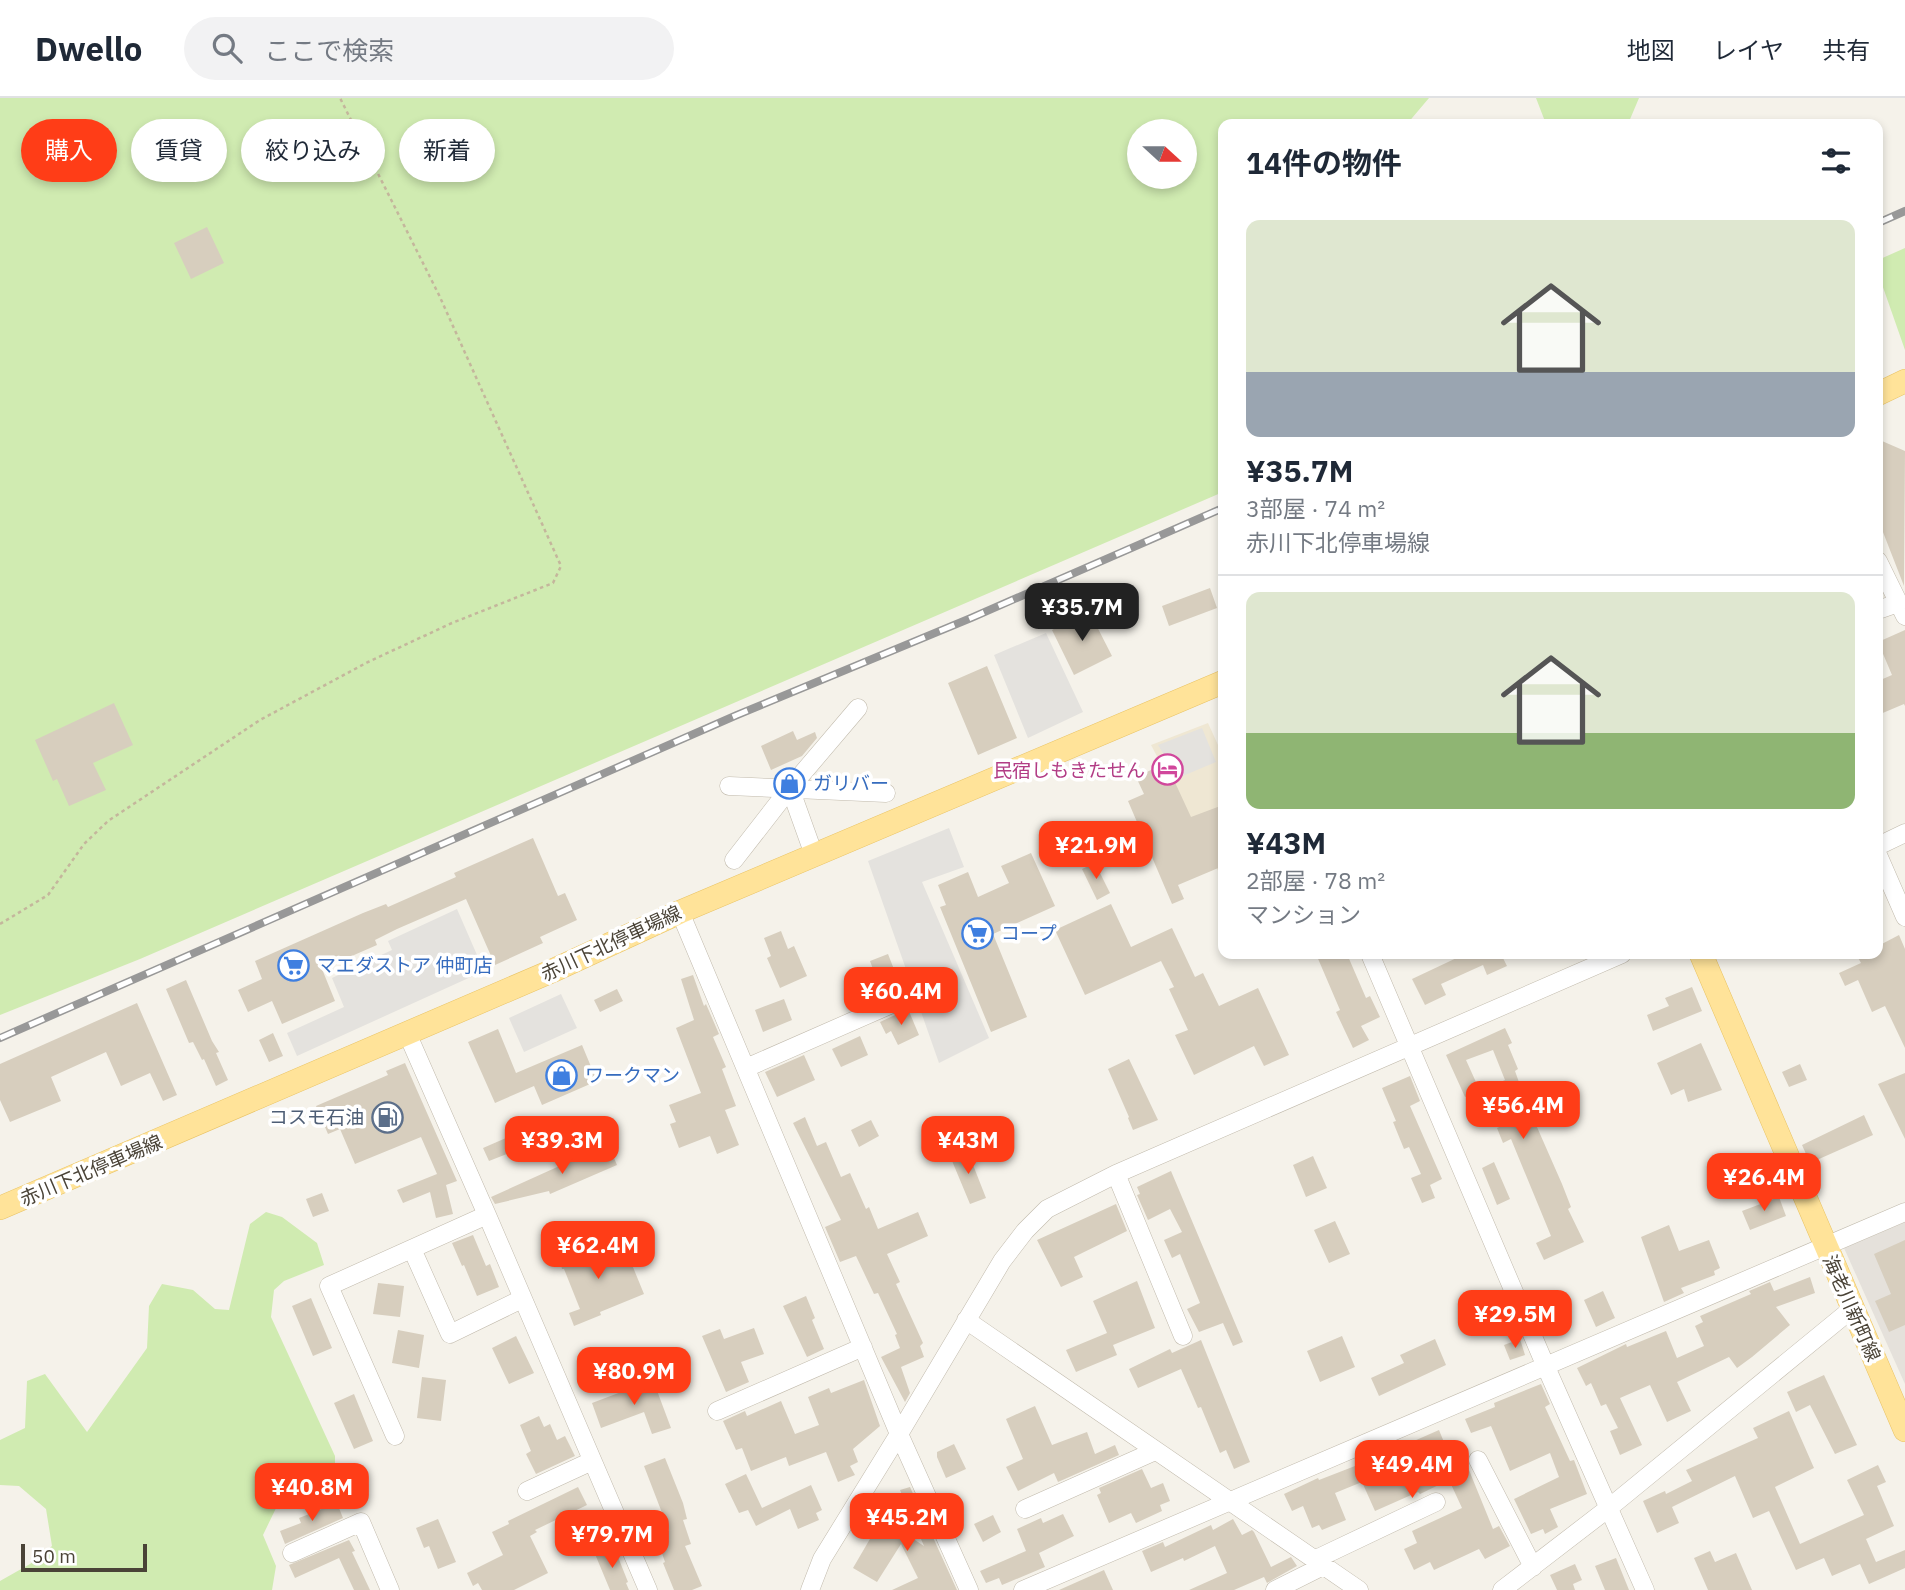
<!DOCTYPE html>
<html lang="ja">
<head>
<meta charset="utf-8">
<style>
  body { margin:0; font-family:"IBM Plex Sans","Noto Sans JP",sans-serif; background:#f2f2f3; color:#1f2937; height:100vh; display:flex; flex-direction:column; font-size:26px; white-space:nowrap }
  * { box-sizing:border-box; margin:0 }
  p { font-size:23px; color:#747a83 }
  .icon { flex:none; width:38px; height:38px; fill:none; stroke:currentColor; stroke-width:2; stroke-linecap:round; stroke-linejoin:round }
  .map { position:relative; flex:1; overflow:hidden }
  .panel { position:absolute; left:1218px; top:21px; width:665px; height:840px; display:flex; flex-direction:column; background:#fff; border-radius:14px; box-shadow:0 4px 10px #0003 }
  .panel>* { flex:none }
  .guide { position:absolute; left:21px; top:21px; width:665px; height:63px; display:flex; gap:14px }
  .needle { width:46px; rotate:111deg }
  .tools { position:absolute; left:1127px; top:21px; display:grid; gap:14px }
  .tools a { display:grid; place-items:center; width:70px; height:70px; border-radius:50%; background:#fff; box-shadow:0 4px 10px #0003; font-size:35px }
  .scale { position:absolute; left:21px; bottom:18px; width:126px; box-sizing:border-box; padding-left:7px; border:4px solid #4a4337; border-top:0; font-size:19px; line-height:24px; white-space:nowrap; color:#4a4337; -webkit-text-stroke:5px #fff; paint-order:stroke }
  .price { position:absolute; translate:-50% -60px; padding:0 16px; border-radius:14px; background:#ff3d17; color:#fff; font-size:23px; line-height:46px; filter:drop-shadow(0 2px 4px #0008) }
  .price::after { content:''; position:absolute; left:50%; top:42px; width:21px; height:16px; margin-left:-10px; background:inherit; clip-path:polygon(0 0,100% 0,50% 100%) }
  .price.active { background:#222; color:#fff }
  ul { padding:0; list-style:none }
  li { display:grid; align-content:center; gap:14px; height:371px; padding:0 28px }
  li+li { border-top:2px solid #e0e1e3 }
  li span { display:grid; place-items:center; height:217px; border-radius:14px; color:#555 }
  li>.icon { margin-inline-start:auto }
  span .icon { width:126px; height:126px; fill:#fffc; stroke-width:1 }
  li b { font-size:30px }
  h2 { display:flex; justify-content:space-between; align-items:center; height:84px; padding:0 28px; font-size:30px }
  .chip { padding:0 24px; border-radius:32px; background:#fff; box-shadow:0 4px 10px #0003; font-size:24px; line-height:63px }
  .chip.active { background:#ff3d17; color:#fff }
  header { display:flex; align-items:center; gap:42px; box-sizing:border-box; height:98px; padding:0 35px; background:#fff; border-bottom:2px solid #e0e1e3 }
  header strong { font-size:33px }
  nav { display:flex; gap:38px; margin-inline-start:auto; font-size:24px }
  .search { width:490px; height:63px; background:#f2f2f3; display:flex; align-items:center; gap:18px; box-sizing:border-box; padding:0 24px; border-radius:38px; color:#747a83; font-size:26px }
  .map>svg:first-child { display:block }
  .industrial { fill:#e5e1db }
  .education { fill:#efe7d3 }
  .green { fill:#d0ebb1; fill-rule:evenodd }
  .parking { fill:#e4e2de }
  .building { fill:#d7cebe }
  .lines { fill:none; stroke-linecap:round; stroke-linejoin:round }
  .minor-casing { stroke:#c1baac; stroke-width:19 }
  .major-casing { stroke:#e9c364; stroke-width:24 }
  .path { stroke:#c4b69c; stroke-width:2.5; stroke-dasharray:3.5 3.5; stroke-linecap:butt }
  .minor { stroke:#fff; stroke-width:18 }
  .major { stroke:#ffe399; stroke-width:23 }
  .rail-casing { stroke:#989898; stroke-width:8 }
  .rail { stroke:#fff; stroke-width:5; stroke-dasharray:16; stroke-linecap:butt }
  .labels { text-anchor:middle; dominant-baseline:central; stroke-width:7; stroke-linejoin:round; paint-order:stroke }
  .hotel-label { font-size:19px; fill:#b23c85; stroke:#fff; text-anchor:end }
  .shop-label { font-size:19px; fill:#366cbe; stroke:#fff; text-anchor:start }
  .street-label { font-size:19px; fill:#4a4337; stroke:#fff }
  .service-label { font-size:19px; fill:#4e5e75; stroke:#fff; text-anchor:end }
</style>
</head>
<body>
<header>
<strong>Dwello</strong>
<div class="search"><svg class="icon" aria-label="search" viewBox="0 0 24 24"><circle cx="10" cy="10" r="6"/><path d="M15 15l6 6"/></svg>ここで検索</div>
<nav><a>地図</a><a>レイヤ</a><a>共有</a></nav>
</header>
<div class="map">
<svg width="1905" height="1492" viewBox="0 0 1905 1492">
  <rect width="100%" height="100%" fill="#f5f2ea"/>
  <path class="industrial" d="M1905,1124v162l-61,-136z"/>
  <path class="education" d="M1208,625l15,33v124l-72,-135z"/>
  <path class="green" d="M0,0h1429l-22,26h-184v368l-1083,467 -140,56zM1139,33h46v46h-46z
    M1536,0h103l-11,26h-82z
    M1905,150v102l-27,-77v-13z
    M266,1114l16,5 35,26 7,22 -40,16 -10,9 -3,27 64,139v22l-24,17 -33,9 -15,31 13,31 -4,24h-272v-9l30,-17 22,-18 -6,-37 -27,-23 -19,-1v-45l25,-12 2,-47 18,-7 42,58 60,-84 2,-42 13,-22 31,6 22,19 14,1 21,-86z"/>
  <path class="parking" d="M1046,535l37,79 -55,26 -34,-83z
    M1202,630l14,34 -38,16 -20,-33z
    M949,730l15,39 -42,15 67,156 -50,25 -71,-202z
    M457,811l27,62 -187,85 -10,-23 57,-26 -12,-29 60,-28 -4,-9z
    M561,896l16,34 -53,24 -15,-34z"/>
  <path class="building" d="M207,129l17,36 -33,16 -17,-36z
    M1882,343l23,10 -1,135 -23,-59 -3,1v-78z
    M1210,490l7,20 -48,18 -7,-20z
    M1089,513l23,45 -38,19 -22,-45z
    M1905,532v76l-1,-2 -26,11v-34l14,-6 -14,-33z
    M987,568l30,72 -39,17 -30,-72z
    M114,605l19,42 -40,18 13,27 -37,16 -12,-27 -4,2 -18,-41z
    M793,633l4,9 18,-8 2,6 -15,18 -31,14 -10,-24z
    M1166,665l25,54 32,-12v61l-45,19 6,14 -12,5 -44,-103 16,-7 -8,-17z
    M533,740l25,58 7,-3 12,27 -37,17 3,6 -48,22 -29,-66 -69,30 -22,11 2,5 -55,24 13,32 -53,23 -10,-23 -24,11 -10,-22 24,-11 -7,-18 108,-48 23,-9 2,3 68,-30 -2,-4z
    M1031,755l24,53 -62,28 34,83 -36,15 -51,-125 6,-2 -8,-20 30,-13 10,25 31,-14 -8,-17z
    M1095,765l15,30 -13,7 -15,-31z
    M1111,806l20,43 41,-19 23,49 8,-4 16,33 39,-18 31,67 -25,11 -10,-20 -60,29 -19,-40 13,-5 -19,-41 5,-2 -13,-26 -76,34 -30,-65z
    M781,833l7,18 6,-3 13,30 -27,12 -13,-30 4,-2 -7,-18z
    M1899,837l6,14v99l-20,-42 -13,6 -14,-32 -13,6 -6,-13 22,-10 -5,-9h22v-8z
    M888,856l9,23 -18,8 -9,-24z
    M1316,856h31l19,44 4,-2 10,21 -19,9 8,14 -16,8 -17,-36 4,-2z
    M1465,856h41l-4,2 5,10 -20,9 -4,-10 -42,19 5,11 -21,10 -13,-26z
    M693,877l11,31 2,-2 13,30 -6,3 13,30 -4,2 14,37 -11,4 14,35 -22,9 -7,-18 -31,12 -9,-24 6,-2 -7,-17 32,-12 -25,-65 18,-8 -13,-41z
    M186,882l26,61 7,11 -3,1 12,27 -12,6 -12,-27 -2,1 -9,-18 -4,1 -23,-54z
    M1692,889l10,24 -49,20 -6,-16 22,-9 -4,-8z
    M617,891l6,12 -23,11 -6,-12z
    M784,901l8,21 -29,12 -8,-22z
    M137,905l40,92 -14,6 -13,-28 -29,13 -15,-34 -55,25 10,24 -51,21 -10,-22v-36z
    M908,911l11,26 -21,10 -7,-14 -5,3 -6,-12z
    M1505,930l7,15 -4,2 10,24 -3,2 11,31 36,82 9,23 -3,2 16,33 -40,18 -8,-17 15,-7 -40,-97 -8,4 -6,-15 11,-5 -14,-38 11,-5 -12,-30 -27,10 14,31 -15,6 -19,-42z
    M498,931l18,44 66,-28 15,36 -55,24 -8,-19 -39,17 -27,-61z
    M273,935l10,23 -14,6 -10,-22z
    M860,938l8,19 -27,12 -9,-18z
    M1701,945l21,47 -34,12 -4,-13 -13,6 -14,-32z
    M804,957l11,25 -38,17 -12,-25z
    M1129,961l29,61 -25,10 -5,-12 1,-1 -21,-48z
    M405,965l52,118 -11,4 7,29 -17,4 -6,-26 -27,11 -6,-13 40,-16 -16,-37 -66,27 -15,-35 -12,5 -12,-28 72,-31 -2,-4z
    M1800,966l7,16 -18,7 -7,-15z
    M1905,975v66l-27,-55z
    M1410,978l10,25 -10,5 32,73 -12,6 5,13 -13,5 -11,-25 10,-4 -12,-27 -5,2 -11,-27 3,-1 -14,-33z
    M1864,1017l9,20 -63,28 -8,-18z
    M805,1019l12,29 9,-4 15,35 9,-4 16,36 3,-2 9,22 40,-17 10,24 -41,18 13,28 -4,2 27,59 -3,3 4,11 -23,10 9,26 -5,9 -24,-45 19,-9 -5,-13 2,-1 -19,-41 -4,1 -18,-38 -16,6 -15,-35 16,-7 -48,-97z
    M871,1022l8,16 -20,11 -8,-17z
    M506,1040l6,14 -23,9 -6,-13z
    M608,1046l9,21 -67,29 -1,-3 -54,13 -4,-7z
    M966,1049l20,51 -16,6 -20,-48v-2z
    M1313,1058l14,32 -21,9 -13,-32z
    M1494,1064l16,37 -13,6 -15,-37z
    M1171,1073l72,171 -10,4 -10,-23 -24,9 -12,-23 13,-6 -20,-49 -8,4 -8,-18 18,-8 -12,-23 -22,11 -11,-25 3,-1 -3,-7z
    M322,1095l7,18 -16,6 -7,-18z
    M1779,1099l7,19 -36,14 -8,-19z
    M1116,1106l11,27 -53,26 9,20 -22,10 -24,-47z
    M1335,1123l15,33 -21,9 -15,-33z
    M1669,1127l10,26 30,-11 11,28 -6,3 1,4 -34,13 3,5 -20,9 -23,-65z
    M473,1137l13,31 4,-2 9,23 -22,9 -13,-31 -2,1 -10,-23z
    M598,1141l9,25 21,-9 16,39 -44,18 1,3 -27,11 -5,-13 11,-4 -16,-40h-2l-4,-16z
    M1905,1142v85l-16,7 -14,-31 16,-7 -17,-40z
    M1810,1179l5,16 -39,14 14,18 -38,32 -15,11 -8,-11 -52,25 14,29 -24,11 -17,-37 -30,13 22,47 -22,10 -10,-24 8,-3 -12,-24 -5,2 -10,-23 -5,3 -9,-18 49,-24 1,3 39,-16 11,27 27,-12 -9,-20 8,-4 -3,-6 51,-22 -2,-3 21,-9 4,9z
    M1137,1183l18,47 -42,17 4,10 -41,17 -10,-22 41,-17 -14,-32z
    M378,1185l26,3 -4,31 -27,-3z
    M1603,1193l12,27 -19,9 -12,-27z
    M806,1198l9,22 -3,2 12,29 -17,8 -24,-51z
    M311,1200l21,50 -19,8 -21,-50z
    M1561,1207l7,15 -25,12 -6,-16z
    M754,1230l10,26 -23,8 8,20 -23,10 -24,-56 18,-7 4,10z
    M398,1232l26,5 -5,33 -27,-5z
    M516,1238l18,37 -25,11 -17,-36z
    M1342,1238l13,31 -35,15 -13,-31z
    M1435,1241l11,26 -67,31 -8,-18 33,-15 -4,-8z
    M1520,1241l5,16 -15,5 -6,-15z
    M1201,1242l49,122 -16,7 -8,-19 -6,3 -19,-46 -3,1 -17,-39 -43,19 -9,-19 41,-20 2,4z
    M1824,1277l33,70 -22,9 -25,-49 -14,7 -9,-20z
    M422,1279l24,3 -5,41 -24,-3z
    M653,1282l18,48 -19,6 -8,-22 -43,16 -9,-25z
    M864,1282l16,46 -27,23 5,13 -8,4 5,9 -17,7 -12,-30 -37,14 -3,-9 -35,14 -9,-23 -6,2 -13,-29 22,-10 2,5 34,-15 14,33 24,-9 -11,-28 21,-9 2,5z
    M1541,1286l9,20 -5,3 25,54 4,-1 13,34 -37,15 8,18 -13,7 -2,-5 -12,5 -17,-35 45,-22 -9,-24 -40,18 -19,-45 -20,7 -6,-14 30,-12 -1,-4z
    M354,1296l19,47 -19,8 -20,-46z
    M1035,1308l17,39 35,-13 8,22 20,-9 4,10 -61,27 -4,-9 -36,18 -12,-24 17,-8 -17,-40z
    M1789,1313l25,57 -39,19 25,57 64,-29 -17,-35 31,-15 8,17 -9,4 17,40 -28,13 10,23 29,-12v18l-36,16 -9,-20 -28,12 -8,-18 -28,12 -27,-59 -16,7 -18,-42 -63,31 7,16 -22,10 -14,-32 22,-10 1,3 26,-13 -6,-11 72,-32 -5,-10z
    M539,1318l5,11 6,-3 7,16 8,-4 10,20 -39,18 -10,-20 5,-3 -11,-26z
    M1439,1332l9,22 12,-4 33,81 6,-3 11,20 -25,13 -6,-10 -45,21 -4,-8 -16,8 -10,-21 13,-6 -5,-12 50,-23 -13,-28 -29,14 -2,-2 -43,19 -13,-29 -27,11 11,27 -24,10 -3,-5 -7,3 -9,-22 -11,5 -8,-17 34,-16 1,2 54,-21z
    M954,1346l12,25 -20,9 -9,-21v-5z
    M665,1360l18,45 4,16 -4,1 8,24 -6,2 17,40 -10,4h-18l-11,-27 2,-1 -9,-26 13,-5 -25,-65z
    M1142,1371l9,19 12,-5 7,18 -10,4 2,6 -26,12 -5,-10 -22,10 -12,-28 4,-2 -2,-5z
    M746,1376l16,34 49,-23 11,25 -6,3 3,7 -21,9 -8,-20 -34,17 -8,-16 -9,3 -14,-29z
    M578,1389l9,18 -52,25 2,2 -7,4 18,37 -34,17h-32l-4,-7 -5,3 -6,-13 36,-18 -11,-23 17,-8 -1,-3z
    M910,1389l47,103h-65l26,-12 -17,-34 -24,38 -24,-14 21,-36 3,2 9,-13 38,25 -24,-56z
    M337,1405l6,15 -58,26 -5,-13 21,-8 -2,-5z
    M1063,1416l11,22 -35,17 6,14 -43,18 -3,-7 -13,5 -6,-12 46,-20 -9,-22 24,-11 2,5z
    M993,1417l8,17 -18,10 -9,-18z
    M438,1421l18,43 -18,7 -9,-23 -5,2 -8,-20z
    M1233,1421l9,16 10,-5 2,2 17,35 20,-10 6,9 -30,17 -3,-6 -30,13h-45l38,-17 -12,-27 -31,15 -1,-3 -32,14 -9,-21 21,-9 2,5 46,-22 2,5z
    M349,1442l6,11 -3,1 18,38h-16l-15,-32 -44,20 -6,-13z
    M614,1449l14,35 -2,1 3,7h-19l-15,-36z
    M1710,1453l5,11 21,-9 16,37h-44l-14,-32z
    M1616,1460l13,32h-24l-10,-24z
    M1575,1466l7,16 -9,4 2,6h-18l-7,-15z
    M1104,1472l9,20h-54z"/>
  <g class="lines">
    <defs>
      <path id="minor" d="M1878,463l27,55
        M1878,512l20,-7
        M729,688l157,7
        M790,690l24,67
        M1878,748l27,-13
        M1878,757l27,62
        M734,762l56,-72 68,-80
        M680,814l219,522 70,156
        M1370,856l176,413 99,223
        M407,935l80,182 161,375
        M746,970l155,-68
        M1116,1076l67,162
        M412,1151l38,85 72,-35
        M966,1222l393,270
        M717,1313l146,-64
        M395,1338l-66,-150 158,-71
        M1478,1362l55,107
        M527,1393l65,-30
        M1025,1411l130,-58
        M292,1455l69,-31 29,68
        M1314,1462l122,-58
        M810,1492l12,-31 77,-125 103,-173 23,-30 22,-22 69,-35 506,-220
        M1023,1492l882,-378
        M1275,1492l48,-24
        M1502,1492l108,-83 243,-199"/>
      <path id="major" d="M1878,296l27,-13
        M1701,856l204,476
        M0,1110l552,-237 128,-59 543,-230"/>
    </defs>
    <use href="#minor" class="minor-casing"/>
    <use href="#major" class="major-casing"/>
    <path class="path" d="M0,826l48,-29 36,-51 24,-23 152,-101 108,-58 84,-39 101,-40 8,-17 -122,-271 -99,-197"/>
    <use href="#minor" class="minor"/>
    <use href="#major" class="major"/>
    <defs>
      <path id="rail" d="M1878,125l27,-12
        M0,940l737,-323 234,-97 252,-110"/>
    </defs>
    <use href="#rail" class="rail-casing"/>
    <use href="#rail" class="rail"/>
  </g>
  <defs>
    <symbol id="hotel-ring" viewBox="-11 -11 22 22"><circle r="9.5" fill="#fff" stroke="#d1479c" stroke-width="1.5"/><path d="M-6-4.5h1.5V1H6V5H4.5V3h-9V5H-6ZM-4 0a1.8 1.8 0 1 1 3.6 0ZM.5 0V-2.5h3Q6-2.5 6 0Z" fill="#d1479c"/></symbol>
    <symbol id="shop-ring" viewBox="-11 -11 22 22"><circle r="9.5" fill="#fff" stroke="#3f7fe0" stroke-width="1.5"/><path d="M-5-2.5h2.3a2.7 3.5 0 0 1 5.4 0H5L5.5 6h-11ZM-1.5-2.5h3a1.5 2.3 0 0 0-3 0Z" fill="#3f7fe0"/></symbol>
    <symbol id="supermarket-ring" viewBox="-11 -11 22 22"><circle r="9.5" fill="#fff" stroke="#3f7fe0" stroke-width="1.5"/><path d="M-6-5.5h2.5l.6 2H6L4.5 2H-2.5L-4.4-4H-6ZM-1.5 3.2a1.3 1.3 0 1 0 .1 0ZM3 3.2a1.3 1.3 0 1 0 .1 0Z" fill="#3f7fe0"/></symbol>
    <symbol id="fuel-ring" viewBox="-11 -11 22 22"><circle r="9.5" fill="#fff" stroke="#5c6f8a" stroke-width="1.5"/><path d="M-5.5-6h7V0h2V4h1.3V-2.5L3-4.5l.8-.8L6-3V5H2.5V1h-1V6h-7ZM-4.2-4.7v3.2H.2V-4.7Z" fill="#5c6f8a"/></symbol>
  </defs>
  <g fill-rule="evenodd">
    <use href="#hotel-ring" x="1150" y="654" width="35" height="35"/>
    <use href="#shop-ring" x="772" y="668" width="35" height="35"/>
    <use href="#supermarket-ring" x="960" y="818" width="35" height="35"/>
    <use href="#supermarket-ring" x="276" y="850" width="35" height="35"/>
    <use href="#shop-ring" x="544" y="960" width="35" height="35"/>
    <use href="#fuel-ring" x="370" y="1002" width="35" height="35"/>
  </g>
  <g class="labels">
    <g class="hotel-label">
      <text x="1145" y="672">民宿しもきたせん</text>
    </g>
    <g class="shop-label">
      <text x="813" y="685">ガリバー</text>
      <text x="1001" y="835">コープ</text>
      <text x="317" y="867">マエダストア 仲町店</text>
      <text x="585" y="977">ワークマン</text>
    </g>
    <g class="street-label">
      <text transform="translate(611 845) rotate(-25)">赤川下北停車場線</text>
      <text transform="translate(91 1072) rotate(-23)">赤川下北停車場線</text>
      <text transform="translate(1852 1210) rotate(66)">海老川新町線</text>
    </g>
    <g class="service-label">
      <text x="364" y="1019">コスモ石油</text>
    </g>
  </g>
</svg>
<div class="tools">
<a><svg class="needle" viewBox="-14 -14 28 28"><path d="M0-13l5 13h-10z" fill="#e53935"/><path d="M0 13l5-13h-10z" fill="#747a83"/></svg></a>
</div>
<div class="scale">50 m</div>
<b class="price active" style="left:1082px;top:545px">¥35.7M</b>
<b class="price" style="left:1096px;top:783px">¥21.9M</b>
<b class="price" style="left:901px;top:929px">¥60.4M</b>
<b class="price" style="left:1523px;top:1043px">¥56.4M</b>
<b class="price" style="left:562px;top:1078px">¥39.3M</b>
<b class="price" style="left:968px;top:1078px">¥43M</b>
<b class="price" style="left:1764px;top:1115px">¥26.4M</b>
<b class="price" style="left:598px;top:1183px">¥62.4M</b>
<b class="price" style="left:1515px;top:1252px">¥29.5M</b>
<b class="price" style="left:634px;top:1309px">¥80.9M</b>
<b class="price" style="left:1412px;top:1402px">¥49.4M</b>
<b class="price" style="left:312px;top:1425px">¥40.8M</b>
<b class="price" style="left:907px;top:1455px">¥45.2M</b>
<b class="price" style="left:612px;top:1472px">¥79.7M</b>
<div class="guide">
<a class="chip active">購入</a>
<a class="chip">賃貸</a>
<a class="chip">絞り込み</a>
<a class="chip">新着</a>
</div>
<section class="panel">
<h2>14件の物件<svg class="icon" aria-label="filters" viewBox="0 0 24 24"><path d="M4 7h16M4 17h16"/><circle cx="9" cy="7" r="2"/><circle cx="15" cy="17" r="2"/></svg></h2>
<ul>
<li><span style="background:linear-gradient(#dfe7d0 70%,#9aa5b1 0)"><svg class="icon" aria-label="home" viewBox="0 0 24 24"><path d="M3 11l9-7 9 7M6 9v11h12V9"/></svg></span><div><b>¥35.7M</b><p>3部屋 · 74 m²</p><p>赤川下北停車場線</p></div></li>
<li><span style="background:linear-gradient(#dfe7d0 65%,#8fb573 0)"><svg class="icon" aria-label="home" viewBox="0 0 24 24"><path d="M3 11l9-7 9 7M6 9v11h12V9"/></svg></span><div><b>¥43M</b><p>2部屋 · 78 m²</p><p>マンション</p></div></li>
</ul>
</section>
</div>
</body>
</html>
